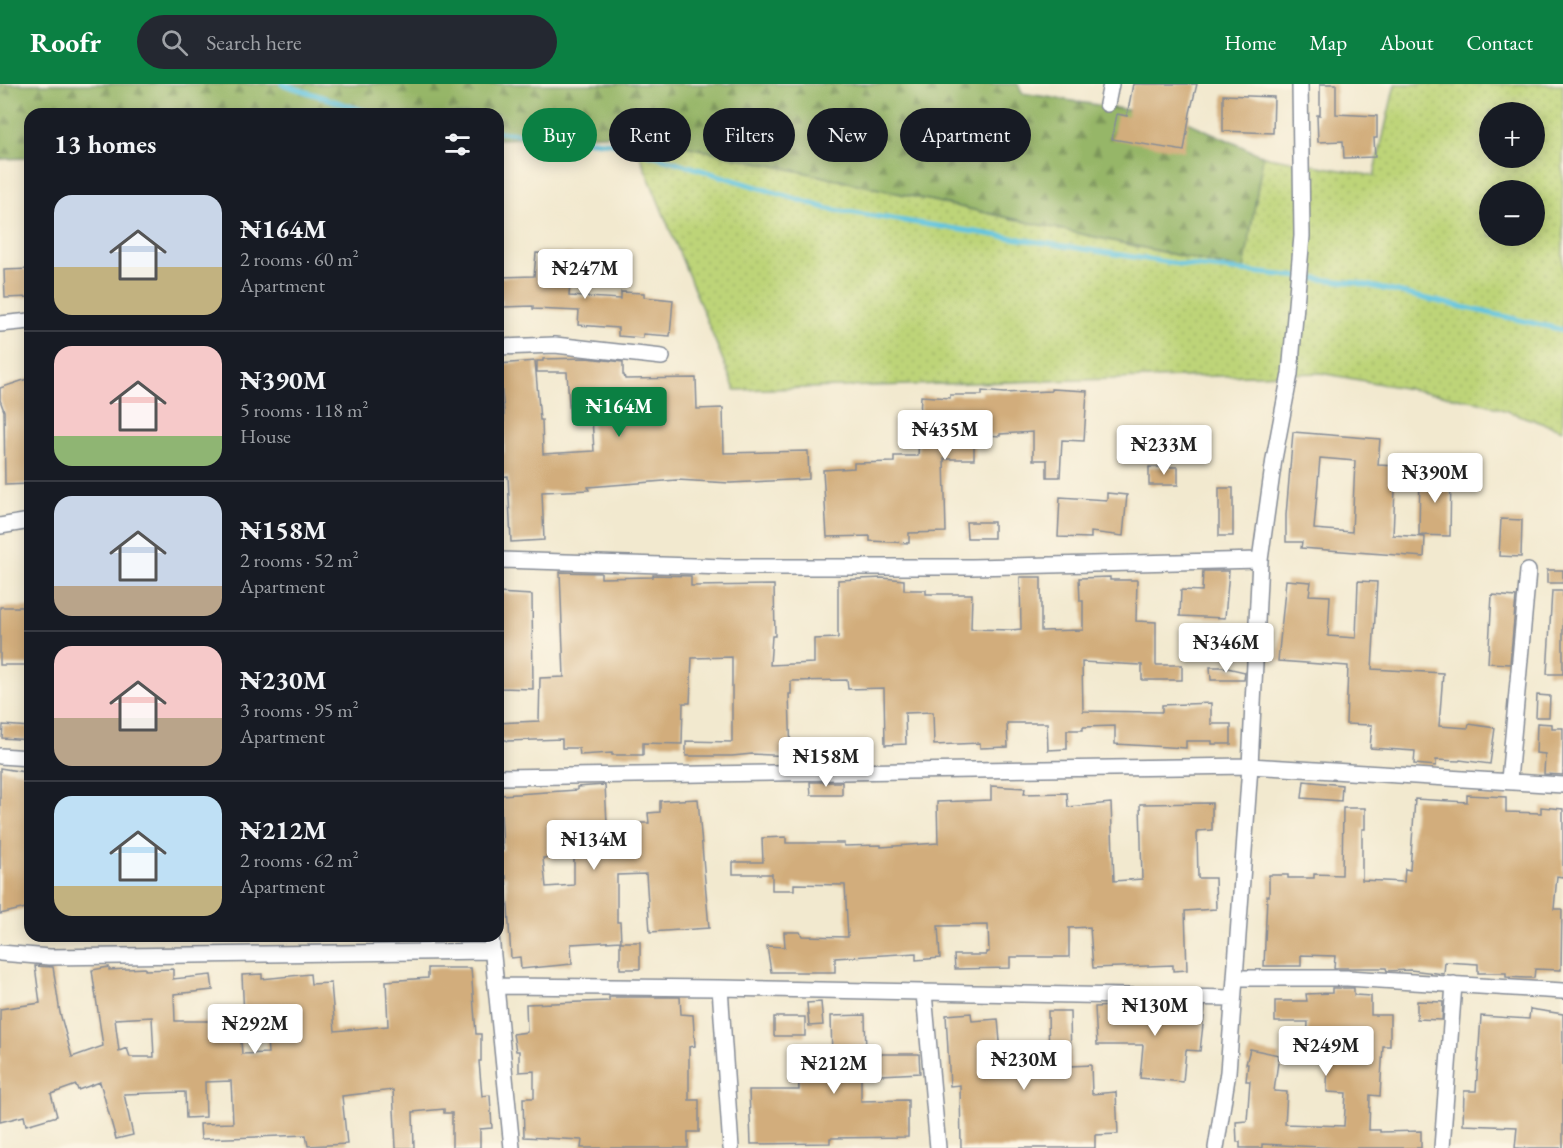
<!DOCTYPE html>
<html lang="en">
<head>
<meta charset="utf-8">
<style>
  body { margin:0; font-family:"EB Garamond",serif; background:#242831; color:#f1f3f6; height:100vh; display:flex; flex-direction:column; font-size:22px; white-space:nowrap }
  * { box-sizing:border-box; margin:0 }
  p { font-size:20px; color:#9ea1a6 }
  .icon { flex:none; width:33px; height:33px; fill:none; stroke:currentColor; stroke-width:2; stroke-linecap:round; stroke-linejoin:round }
  .map { position:relative; flex:1; overflow:hidden }
  .panel { position:absolute; left:24px; top:24px; width:480px; height:834px; display:flex; flex-direction:column; background:#171b24; border-radius:18px; box-shadow:0 3px 15px #0003 }
  .panel>* { flex:none }
  .top-card { position:absolute; left:522px; top:24px; width:570px; height:54px; display:flex; gap:12px }
  .tools { position:absolute; left:1479px; top:18px; display:grid; gap:12px }
  .tools a { display:grid; place-items:center; width:66px; height:66px; border-radius:50%; background:#171b24; box-shadow:0 3px 15px #0003; font-size:30px }
  .price { position:absolute; translate:-50% -51px; padding:0 14px; border-radius:6px; background:#fff; color:#222; font-size:20px; line-height:39px; filter:drop-shadow(0 2px 3px #0008) }
  .price::after { content:''; position:absolute; left:50%; top:36px; width:18px; height:14px; margin-left:-9px; background:inherit; clip-path:polygon(0 0,100% 0,50% 100%) }
  .price.on { background:#0b8043; color:#fff }
  ul { padding:0; list-style:none }
  li { display:flex; align-items:center; gap:18px; height:150px; padding:0 30px }
  li+li { border-top:2px solid #363941 }
  li span { display:grid; place-items:center; flex:none; width:168px; height:120px; border-radius:18px; color:#555 }
  li>.icon { margin-inline-start:auto }
  span .icon { width:72px; height:72px; fill:#fffc; stroke-width:1 }
  li b { font-size:26px }
  h2 { display:flex; justify-content:space-between; align-items:center; height:72px; padding:0 30px; font-size:26px }
  .chip { padding:0 21px; border-radius:27px; background:#171b24; box-shadow:0 3px 15px #0003; font-size:21px; line-height:54px }
  .chip.on { background:#0b8043; color:#fff }
  header { display:flex; align-items:center; gap:36px; box-sizing:border-box; height:84px; padding:0 30px; background:#0b8043; color:#fff }
  header strong { font-size:28px }
  nav { display:flex; gap:33px; margin-inline-start:auto; font-size:21px }
  .search { width:420px; height:54px; background:#242831; display:flex; align-items:center; gap:15px; box-sizing:border-box; padding:0 21px; border-radius:33px; color:#9ea1a6; font-size:22px }
  .map>svg:first-child { display:block }
  .grass { fill:url(#grass-dots); stroke:#6c826b; stroke-width:1.5; fill-rule:evenodd }
  .forest { fill:url(#forest-firs); stroke:#587263; stroke-width:1.5 }
  .lines { fill:none; stroke-linecap:round; stroke-linejoin:round }
  .stream { stroke:#62c5e0; stroke-width:5 }
  .building { fill:#d2ad7c; fill-rule:evenodd }
  .street-casing { stroke:#868c96; stroke-width:18 }
  .street { stroke:#fff; stroke-width:15 }
</style>
</head>
<body>
<header>
<strong>Roofr</strong>
<div class="search"><svg class="icon" aria-label="search" viewBox="0 0 24 24"><circle cx="10" cy="10" r="6"/><path d="M15 15l6 6"/></svg>Search here</div>
<nav><a>Home</a><a>Map</a><a>About</a><a>Contact</a></nav>
</header>
<div class="map">
<svg width="1563" height="1064" viewBox="0 0 1563 1064">
  <defs>
    <pattern id="grass-dots" width="8" height="8" patternUnits="userSpaceOnUse" patternTransform="scale(1.5)"><rect width="8" height="8" fill="#bdd478"/><path d="M2 2h.1M6 6h.1" fill="none" stroke="#a2b66a" stroke-width="1.8" stroke-linecap="round"/></pattern>
    <pattern id="forest-firs" width="22" height="20" patternUnits="userSpaceOnUse" patternTransform="scale(1.5)"><rect width="22" height="20" fill="#96b668"/><path d="M5 1l3.5 6h-7zM16 11l3.5 6h-7z" fill="#7a9459"/></pattern>
  </defs>
  <rect width="100%" height="100%" fill="#fcf5e5"/>
  <filter id="ink" filterUnits="userSpaceOnUse"><feTurbulence type="fractalNoise" baseFrequency=".0167" numOctaves="2"/><feDisplacementMap in="SourceGraphic" scale="12" xChannelSelector="R" yChannelSelector="G"/><feConvolveMatrix kernelMatrix="1 2 1 2 8 2 1 2 1" color-interpolation-filters="sRGB"/></filter>
  <filter id="wash" filterUnits="userSpaceOnUse"><feTurbulence type="fractalNoise" baseFrequency=".008" numOctaves="4" result="noise"/><feDisplacementMap in="SourceGraphic" scale="24" xChannelSelector="R" yChannelSelector="G"/><feGaussianBlur stdDeviation="1.35" result="paint"/><feColorMatrix in="noise" values="0 0 0 0 0 0 0 0 0 0 0 0 0 0 0 0 0 1.4 0 .05"/><feComposite in="paint" operator="in"/></filter>
  <g filter="url(#wash)">
    <rect width="100%" height="100%" fill="#f2e9cf"/>
    <path class="grass" d="M1395,0h168v346l-83,-28 -159,-29 -586,17 -104,-256 612,136 20,-114 111,20zM1490,28h44v46h-44zM1490,106h44v46h-44z"/>
    <path class="forest" d="M0,0h1018l4,9 157,25 84,38 -19,114 -613,-136 -133,5v-25h-468v44l-30,1z"/>
    <g class="lines">
      <path class="stream" d="M282,0l92,30
        M498,48l115,11 216,66 356,56 173,18 205,47"/>
    </g>
    <g id="blocks">
      <path class="building" d="M1133,0h64l-7,29 -6,38 -72,-12 5,-25 10,2z
        M1320,0h16v30l41,2v22h-3l1,19 -31,1 -1,-17 -25,1 -1,-27h3z
        M1223,11l51,2 -1,36 -50,-2z
        M536,169l36,1 -3,42 52,3v-7l23,1v4l29,3 -3,36 -27,-2v4l-25,-2v-8l-40,-3 1,-14 -46,-2v-3l-31,1v-7h-4v-23l36,-1z
        M30,185v28l-25,1 -1,-28z
        M586,274l37,4v13h1l1,4 71,-1 1,31 26,-1 1,45 84,-2 1,28 -79,4 -53,-3 -89,7 1,3 -47,2 2,48 -33,2 -3,-66 -10,1v-23l6,-1v-41l-5,-48 36,-3 5,59h2l1,34 51,-3 -2,-33 -22,1 -3,-47h-30v-11h6v-2z
        M30,294v106l-25,1 -1,-74 -4,-11v-12z
        M1051,305l36,2 -3,50 -22,-1 -2,37h-13v-17h-14v-28l-33,2v2l-26,-2v25h-30l2,73 -37,1v10l-39,-2v-5l-43,1 -4,-67 31,-2v-5l40,-1v-6h24l3,-60 29,2v-3h32v-4l22,2 47,-2z
        M1293,348l87,7 -2,26 18,1 -3,69 32,2 -1,20 -123,-9 1,-6h-16v-27zM1320,374l35,3 -3,71 -38,-3z
        M1149,383h29v18h-29z
        M1420,388h31l-1,64 -31,-1z
        M1219,404h14v48h-14z
        M1107,409l20,2 -4,41 -32,-4v6l-33,-1 2,-40 47,3z
        M1501,435l21,1 -1,37 -22,-1z
        M966,438h28v16h-27z
        M1547,486h16v13h-16z
        M1203,487h26l-4,47 -45,-2 1,-26 21,1z
        M560,488l41,1v5l52,-1v-2l38,1v10l83,-1 1,51h-3l-2,29 44,-2v-24l24,-1v-58l44,-2 22,2v10h22v4h46l-1,35 40,1 10,-1 -1,-52h21v54l42,-1v-29h-3l-1,-23 31,-1v3h27l-1,41 20,1v43h26v15h-40v-15l-60,-3 1,49 79,1v-7l49,-2v21h20v20h-19v-3h-26v7l-71,-4v-18l-32,1v3h-16v19l-19,1 -1,-27h-40l1,24 -28,1v-5l-46,2 -1,-33 -28,1 1,31 -21,1 -1,-57 -36,1 -1,-9 -56,1v13h-2l2,62 -39,-2 -20,2h-46v-15l46,1v-85l-40,1 -2,45h-7l-1,41 -39,-1v12h-31v-2l-32,2 -1,-7h-17v-9l-55,2 -1,-1h-8v-17l41,-2 1,-43 24,-1z
        M1286,496l25,2 -2,13 21,1 -2,40 28,2 2,-57 19,1 -5,87 71,4 -4,53 29,2 1,-4 26,4 -5,36 -30,-4 -1,1 -23,-1v6l-22,-2 1,-13 -45,-3 2,-23 -26,-1 2,-58 -70,-5z
        M1552,507h11v83h-16z
        M498,509l34,2 1,94 -35,-1z
        M1492,511l24,2 -6,67 -22,-1z
        M0,523h30v58h-30z
        M1210,583h13l22,5 -1,8h-33z
        M1537,611l13,1 -1,21h-13z
        M1537,639l15,1v4h11v47l-19,-1 1,-20 -9,-1z
        M3,641l27,2v13l-28,-2z
        M0,684l30,5v68l-2,13 2,9v44l-30,7z
        M1304,697l38,4 -1,16 -39,-3z
        M810,698h32v13h-31z
        M605,701l2,38h42l-1,-10 12,-1v-11l38,-2 11,129 -59,4 -4,-58 -29,1v47h3l1,19 -50,3 1,20 -51,5 -1,-12 -9,1 -5,-82 -6,1 -2,-27h5l-3,-55 77,-5v-3zM574,772v29l-28,2 -3,-29z
        M991,702l34,2 -1,6 43,-1 1,14 43,-4 3,78 28,-2 -2,-75 72,-1v27l-15,1 1,47h17l1,31 -31,2 2,59 -14,1v-6l-80,3 -3,-41 -21,1v29h-59v11l-55,1 -1,-14h32v-3h3l-1,-27 -50,1 2,32 -24,2v-7l-81,5v14h-64l-4,-26 18,1 -1,-15h16l2,4 46,1 -3,-52 -51,-1v6h-22v-16h-39v-12h30l-1,-24 24,-1v6h58v3l37,-1v2l57,-4 -1,-41 54,-2z
        M1467,711l39,2v15l35,1v-6l22,2v68l-6,-1 -3,33h8l-1,61 -26,-1 -1,9h-8l-20,-1v-4h-28v-9l-33,-2 -1,12 -34,-4 -23,1 -1,-3h-52l1,-12 -34,-1v11h-37l3,-70h2v-21h19v3h26v-4l28,1 1,-67h22v21h-3v51l42,2 1,-13 5,1 5,-71 52,3z
        M620,858h20v27h-20z
        M35,882l18,1 7,46 12,44 31,-11 -11,-76 17,-3v3l36,-2v2l28,-1v10l38,-4 2,15 -39,4 1,27h46v-5l18,-2 3,40 26,-1 -3,-38 -21,1 -2,-41 20,-1v5l48,-5 1,10 20,-1 4,48 53,-5 -2,-45 42,-3v-10h43l5,66h5v27h-2l3,35 8,-1 2,33 -12,1v19h-28v-35h-8v-4l-31,3 1,36h-18l-3,-58 -51,6 5,48 -39,2 -2,-11 -105,4 -1,-15 33,-1 -2,-42 -26,1 1,35 -20,1 -1,-26 -61,2 9,41 -17,4 -16,-57 -22,8 -2,-5 -25,9 6,22 -31,9 -2,-9 -24,6v-113l40,-6zM152,933l2,40h-24l-3,-9 -8,3 -4,-32z
        M1332,904h22v7l17,1v19h19v31h-7l-3,50 -10,-1 -1,35h11v2l41,-1v17h-83l-76,-4v4h-22v-6h-3l-1,-20 11,-1 3,-40h-4l2,-17h-2l4,-15 29,6 -5,36 13,1 -2,32 59,2 2,-33 -19,-1 1,-47 -21,-1 1,-22h-33v-21h32l-1,-7 26,-1z
        M609,913h71l1,17 12,1 2,31 -6,1v53h10v32h-11v16h-107l1,-8 -58,-3 -1,-39h11v-27l-15,1v-21h-3l-3,-17 14,-2 -1,-28 83,-3z
        M1417,917l26,1 -1,18 -25,-1z
        M821,918l2,23 -14,1 -2,-23z
        M1114,922l1,6h45v-6l45,1 -5,44 -14,-1 -3,32 -43,-4 3,-33h-46l-2,-38z
        M1530,925l33,5v134h-48l2,-21 -54,-2 1,-34h12l5,-75 48,3z
        M1048,927h22l1,55 20,-1 1,29 24,-2 2,42 -23,1v13h-134l-1,-63 -10,1 -4,-71 25,-2 1,8 26,-2 4,45 47,1z
        M865,931l1,39h53l1,19 -59,3v25l47,-1v37l-78,1v5l-79,1 -2,-54h50l-1,-30h34l-1,-44z
        M774,933h31v19h-31z"/>
    </g>
  </g>
  <g filter="url(#ink)">
    <use href="#blocks" fill-opacity="0" stroke="#868c96" stroke-width="1.5"/>
    <g class="lines">
      <defs>
        <path id="street" d="M1107,20l4,-20
          M0,240l30,-3
          M498,263l57,-2 107,12
          M0,442l30,-5
          M498,476l227,7h247l288,-7
          M0,672l30,2
          M498,693l752,-11 313,19
          M1509,696l19,-209
          M491,852l21,212
          M0,869l50,4 442,-6
          M1235,894h112l216,13
          M496,902l224,2 513,10
          M720,904l11,160
          M924,909l14,155
          M1216,1064l12,-76 7,-94 15,-212 10,-206 14,-101 16,-85 12,-138 -2,-152
          M1442,1064l12,-164"/>
      </defs>
      <use href="#street" class="street-casing"/>
      <use href="#street" class="street"/>
    </g>
  </g>
</svg>
<div class="tools">
<a>+</a>
<a>−</a>
</div>
<b class="price" style="left:585px;top:216px">₦247M</b>
<b class="price on" style="left:619px;top:354px">₦164M</b>
<b class="price" style="left:945px;top:377px">₦435M</b>
<b class="price" style="left:1164px;top:392px">₦233M</b>
<b class="price" style="left:1435px;top:420px">₦390M</b>
<b class="price" style="left:1226px;top:590px">₦346M</b>
<b class="price" style="left:826px;top:704px">₦158M</b>
<b class="price" style="left:594px;top:787px">₦134M</b>
<b class="price" style="left:1155px;top:953px">₦130M</b>
<b class="price" style="left:255px;top:971px">₦292M</b>
<b class="price" style="left:1326px;top:993px">₦249M</b>
<b class="price" style="left:1024px;top:1007px">₦230M</b>
<b class="price" style="left:834px;top:1011px">₦212M</b>
<div class="top-card">
<a class="chip on">Buy</a>
<a class="chip">Rent</a>
<a class="chip">Filters</a>
<a class="chip">New</a>
<a class="chip">Apartment</a>
</div>
<section class="panel">
<h2>13 homes<svg class="icon" aria-label="filters" viewBox="0 0 24 24"><path d="M4 7h16M4 17h16"/><circle cx="9" cy="7" r="2"/><circle cx="15" cy="17" r="2"/></svg></h2>
<ul>
<li><span style="background:linear-gradient(#c9d6e8 60%,#c2b280 0)"><svg class="icon" aria-label="home" viewBox="0 0 24 24"><path d="M3 11l9-7 9 7M6 9v11h12V9"/></svg></span><div><b>₦164M</b><p>2 rooms · 60 m²</p><p>Apartment</p></div></li>
<li><span style="background:linear-gradient(#f6c9c9 75%,#8fb573 0)"><svg class="icon" aria-label="home" viewBox="0 0 24 24"><path d="M3 11l9-7 9 7M6 9v11h12V9"/></svg></span><div><b>₦390M</b><p>5 rooms · 118 m²</p><p>House</p></div></li>
<li><span style="background:linear-gradient(#c9d6e8 75%,#b9a48a 0)"><svg class="icon" aria-label="home" viewBox="0 0 24 24"><path d="M3 11l9-7 9 7M6 9v11h12V9"/></svg></span><div><b>₦158M</b><p>2 rooms · 52 m²</p><p>Apartment</p></div></li>
<li><span style="background:linear-gradient(#f6c9c9 60%,#b9a48a 0)"><svg class="icon" aria-label="home" viewBox="0 0 24 24"><path d="M3 11l9-7 9 7M6 9v11h12V9"/></svg></span><div><b>₦230M</b><p>3 rooms · 95 m²</p><p>Apartment</p></div></li>
<li><span style="background:linear-gradient(#bfe0f5 75%,#c2b280 0)"><svg class="icon" aria-label="home" viewBox="0 0 24 24"><path d="M3 11l9-7 9 7M6 9v11h12V9"/></svg></span><div><b>₦212M</b><p>2 rooms · 62 m²</p><p>Apartment</p></div></li>
</ul>
</section>
</div>
</body>
</html>
